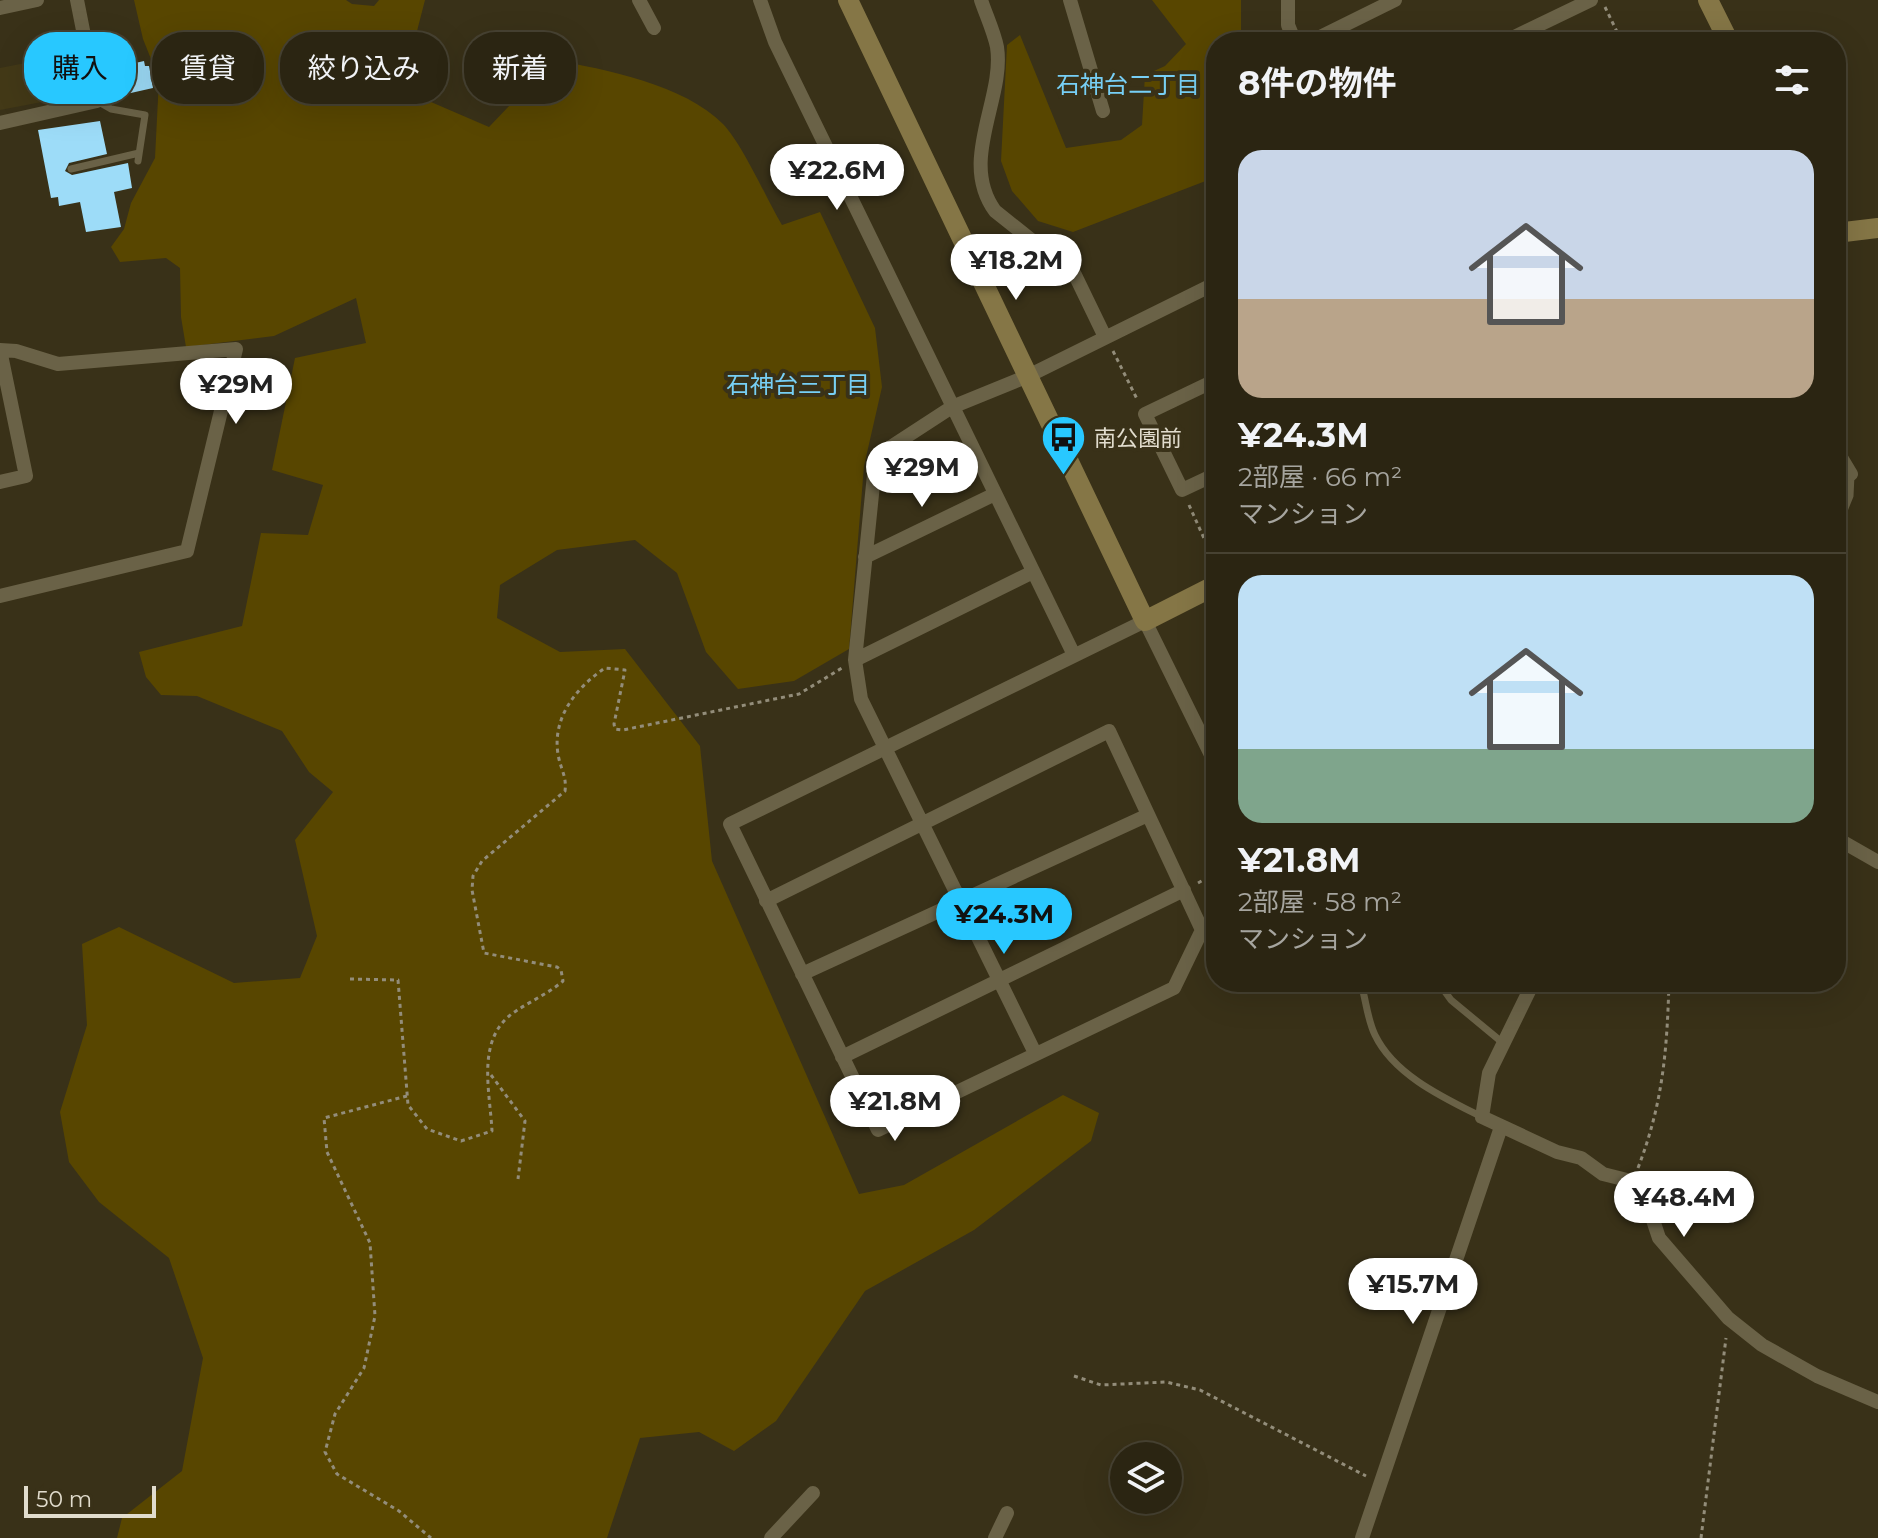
<!DOCTYPE html>
<html lang="ja">
<head>
<meta charset="utf-8">
<style>
  body { margin:0; font-family:Montserrat,"Noto Sans JP",sans-serif; background:#332d1b; color:#f1f3f6; height:100vh; display:flex; flex-direction:column; font-size:30px; white-space:nowrap }
  * { box-sizing:border-box; margin:0 }
  p { font-size:26px; color:#a6a59f }
  .icon { flex:none; width:44px; height:44px; fill:none; stroke:currentColor; stroke-width:2; stroke-linecap:round; stroke-linejoin:round }
  .map { position:relative; flex:1; overflow:hidden }
  .sheet { position:absolute; left:1206px; top:32px; width:640px; height:960px; display:flex; flex-direction:column; background:#2b2512; border-radius:32px; box-shadow:0 8px 32px #0002,0 0 0 2px #474232 }
  .sheet>* { flex:none }
  .top-card { position:absolute; left:24px; top:32px; width:760px; height:72px; display:flex; gap:16px }
  .fabs { position:absolute; left:1110px; top:1442px; display:grid; gap:16px }
  .fabs a { display:grid; place-items:center; width:72px; height:72px; border-radius:50%; background:#2b2512; box-shadow:0 8px 32px #0002,0 0 0 2px #474232; font-size:40px }
  .scale { position:absolute; left:24px; bottom:20px; width:132px; box-sizing:border-box; padding-left:8px; border:4px solid #e1dccd; border-top:0; font-size:22px; line-height:28px; white-space:nowrap; color:#e1dccd; -webkit-text-stroke:6px #393118; paint-order:stroke }
  .price { position:absolute; translate:-50% -68px; padding:0 18px; border-radius:28px; background:#fff; color:#222; font-size:26px; line-height:52px; filter:drop-shadow(0 2px 4px #0008) }
  .price::after { content:''; position:absolute; left:50%; top:48px; width:24px; height:18px; margin-left:-12px; background:inherit; clip-path:polygon(0 0,100% 0,50% 100%) }
  .price.selected { background:#28c8ff; color:#111 }
  ul { padding:0; list-style:none }
  li { display:grid; align-content:center; gap:16px; height:424px; padding:0 32px }
  li+li { border-top:2px solid #474232 }
  li span { display:grid; place-items:center; height:248px; border-radius:24px; color:#555 }
  li>.icon { margin-inline-start:auto }
  span .icon { width:144px; height:144px; fill:#fffc; stroke-width:1 }
  li b { font-size:34px }
  h2 { display:flex; justify-content:space-between; align-items:center; height:96px; padding:0 32px; font-size:34px }
  .tag { padding:0 28px; border-radius:32px; background:#2b2512; box-shadow:0 8px 32px #0002,0 0 0 2px #474232; font-size:28px; line-height:72px }
  .tag.selected { background:#28c8ff; color:#111 }
  .map>svg:first-child { display:block }
  .built { fill:#433917 }
  .green { fill:#584600 }
  .building { fill:#9ddcf8 }
  .lines { fill:none; stroke-linecap:round; stroke-linejoin:round }
  .path { stroke:#938d7a; stroke-width:3; stroke-dasharray:4 4; stroke-linecap:butt }
  .lane { stroke:#6a6247; stroke-width:7 }
  .street { stroke:#6a6247; stroke-width:14 }
  .secondary { stroke:#857646; stroke-width:20 }
  .labels { text-anchor:middle; dominant-baseline:central; stroke-width:8; stroke-linejoin:round; paint-order:stroke }
  .poi-label { font-size:22px; fill:#e1dccd; stroke:#393118; text-anchor:start }
  .neighbourhood-label { font-size:24px; fill:#77cff5; stroke:#393118 }
</style>
</head>
<body>
<div class="map">
<svg width="1878" height="1538" viewBox="0 0 1878 1538">
  <rect width="100%" height="100%" fill="#393118"/>
  <path class="built" d="M76,53l8,41 -84,16v-42z"/>
  <path class="green" d="M134,0h212l6,4 22,2 5,-6h46l-19,74 25,28 58,25 64,-67c52,9 132,25 170,64 20,21 43,74 59,101l38,-13 55,116 7,59 -18,79 -15,183 -55,32 -56,8 -32,-37 -29,-79 -42,-33 -78,10 -57,35 -3,33 63,34 65,-3 75,97 12,115 147,333 45,-9 159,-90 36,18 -8,28 -117,89 -109,61 -89,130 -42,30 -35,-19 -59,6 -33,100h-490l5,-20 60,-47 21,-113 -34,-100 -70,-56 -30,-40 -9,-50 27,-87 -5,-81 37,-17 115,56 66,-5 17,-42 -22,-96 38,-48 -24,-20 -27,-41 -85,-35 -36,-1 -15,-18 -7,-25 103,-26 19,-93 47,2 15,-50 -51,-15 23,-112 71,-15 -10,-45 -82,38 -88,11 -5,-30 -1,-49 -14,-10 -46,4 -9,-15 13,-18 7,-26 24,-45 4,-79 -16,-40z
    M1152,0h89v42h-25v135l-143,55 -35,-11 -26,-30 -11,-30 6,-116 13,-10 46,113 55,-8 21,-15 3,-50 20,-9 21,-22z"/>
  <path class="building" d="M144,61l1,5h4l4,22 -40,9 -8,-27z
    M100,121l7,33 -38,9 -4,8 7,4 56,-12 4,25 -18,4 7,35 -35,5 -6,-30 -21,4 -1,-9 -7,1 -13,-68z"/>
  <g class="lines">
    <path class="path" d="M1605,7l17,35
      M1113,351l25,50
      M1189,505l27,60
      M1198,883l18,-10
      M350,979l48,1 10,125 19,24 34,12 31,-10c-2,-41 -17,-94 24,-120 15,-10 33,-18 47,-30l-2,-11 -4,-3 -73,-14 -12,-63 1,-14 9,-15 83,-70c2,-15 -5,-23 -7,-37 -6,-37 19,-67 47,-86l20,2 -11,54 1,5 8,1 176,-36 43,-26
      M491,1075l34,46 -7,58
      M407,1096l-83,22 3,34 43,91 5,73 -11,52 -29,46 -10,38 12,22 62,37 32,27
      M1638,1168c25,-65 29,-117 31,-186
      M1074,1376l27,9 65,-3 34,8 166,86
      M1701,1538l25,-200"/>
    <path class="lane" d="M97,101l14,8 34,6 -7,46
      M71,169l68,-16
      M1836,530l14,-34 1,-21
      M1371,982l-9,5c4,15 6,34 13,48 19,40 69,63 107,82
      M1438,982l13,18 52,43"/>
    <path class="street" d="M639,0l15,28
      M760,0l15,42 299,613
      M981,0c5,15 13,32 16,47 8,52 -39,113 -2,164l80,64 30,62
      M1070,0l33,111
      M1288,0v25l7,17
      M0,8l37,-8
      M1310,42l85,-42
      M1504,42l87,-42
      M0,123l97,-22 -20,-101
      M0,350l16,1 42,13 178,-15 -49,202 -187,45
      M1216,380l-71,34 37,76 34,-16
      M1836,449l15,25
      M0,482l26,-6 -26,-126
      M865,557l130,-63
      M855,660l176,-87
      M1836,838l42,24
      M766,901l343,-170 93,199 -28,58 -296,142 -148,-306 415,-203 71,144
      M802,974l346,-159
      M1539,982l-7,3 -43,88 -7,44 75,35 24,6 22,16 24,6 16,10 16,48 69,80 34,27 55,31 61,26
      M1035,1053l-174,-354 -6,-39 19,-185 12,-25 66,-43 76,-31 188,-93
      M842,1057l342,-167
      M771,1538l42,-45
      M995,1538l12,-25
      M1362,1538l139,-411"/>
    <path class="secondary" d="M848,0l297,621 71,-36
      M1708,0l21,42
      M1836,233l42,-5"/>
  </g>
  <defs>
    <symbol id="bus-pin" viewBox="-11 -11 22 30"><path d="M0 17L-7.5 6A9.5 9.5 0 1 1 7.5 6Z" fill="#28c8ff" stroke="#393118"/><path d="M-5-6H5V4H4V6H2V4H-2V6H-4V4H-5ZM-3.5-4V0h7V-4ZM-3.5 1.2v1.5H-2V1.2ZM2 1.2v1.5H3.5V1.2Z" fill="#111"/></symbol>
  </defs>
  <g fill-rule="evenodd">
    <use href="#bus-pin" x="1038" y="412" width="51" height="69"/>
  </g>
  <g class="labels">
    <g class="poi-label">
      <text x="1094" y="438">南公園前</text>
    </g>
    <g class="neighbourhood-label">
      <text x="1128" y="84">石神台二丁目</text>
      <text x="798" y="384">石神台三丁目</text>
    </g>
  </g>
</svg>
<div class="fabs">
<a><svg class="icon" aria-label="layers" viewBox="0 0 24 24"><path d="M12 4l9 5-9 5-9-5zM3 14l9 5 9-5"/></svg></a>
</div>
<div class="scale">50 m</div>
<b class="price" style="left:837px;top:212px">¥22.6M</b>
<b class="price" style="left:1016px;top:302px">¥18.2M</b>
<b class="price" style="left:236px;top:426px">¥29M</b>
<b class="price" style="left:922px;top:509px">¥29M</b>
<b class="price selected" style="left:1004px;top:956px">¥24.3M</b>
<b class="price" style="left:895px;top:1143px">¥21.8M</b>
<b class="price" style="left:1684px;top:1239px">¥48.4M</b>
<b class="price" style="left:1413px;top:1326px">¥15.7M</b>
<div class="top-card">
<a class="tag selected">購入</a>
<a class="tag">賃貸</a>
<a class="tag">絞り込み</a>
<a class="tag">新着</a>
</div>
<section class="sheet">
<h2>8件の物件<svg class="icon" aria-label="filters" viewBox="0 0 24 24"><path d="M4 7h16M4 17h16"/><circle cx="9" cy="7" r="2"/><circle cx="15" cy="17" r="2"/></svg></h2>
<ul>
<li><span style="background:linear-gradient(#c9d6e8 60%,#b9a48a 0)"><svg class="icon" aria-label="home" viewBox="0 0 24 24"><path d="M3 11l9-7 9 7M6 9v11h12V9"/></svg></span><div><b>¥24.3M</b><p>2部屋 · 66 m²</p><p>マンション</p></div></li>
<li><span style="background:linear-gradient(#bfe0f5 70%,#7fa58c 0)"><svg class="icon" aria-label="home" viewBox="0 0 24 24"><path d="M3 11l9-7 9 7M6 9v11h12V9"/></svg></span><div><b>¥21.8M</b><p>2部屋 · 58 m²</p><p>マンション</p></div></li>
</ul>
</section>
</div>
</body>
</html>
